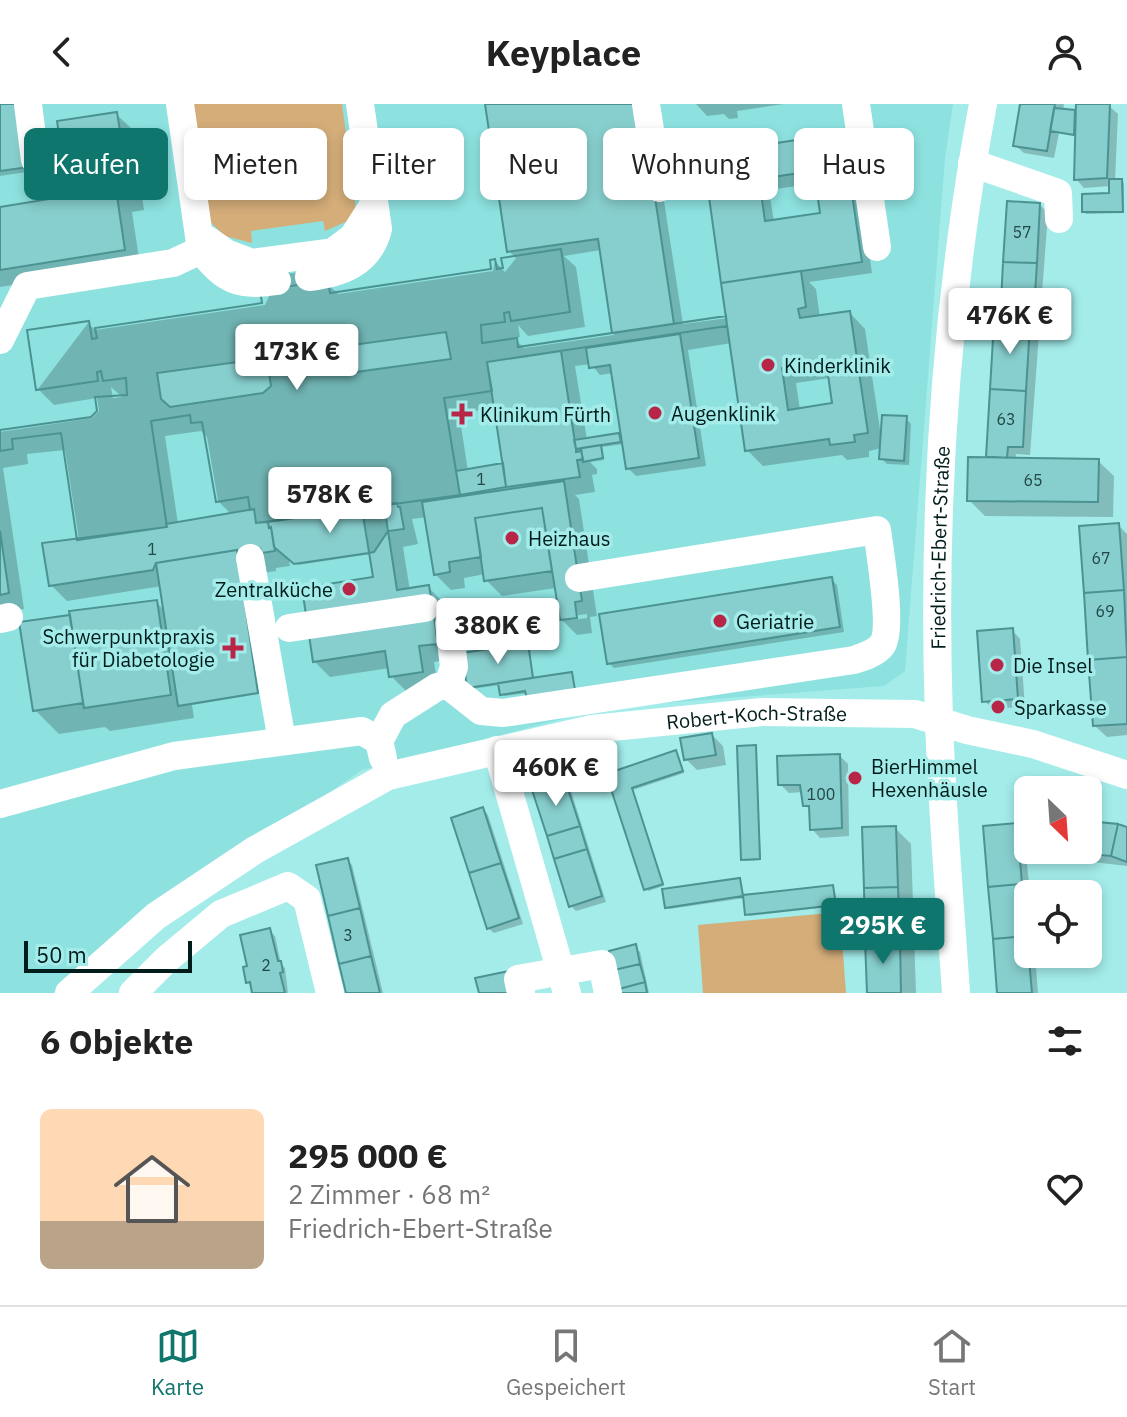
<!DOCTYPE html>
<html lang="de">
<head>
<meta charset="utf-8">
<style>
  body { margin:0; font-family:"IBM Plex Sans",sans-serif; background:#f2f2f2; color:#222; height:100vh; display:flex; flex-direction:column; font-size:30px; white-space:nowrap }
  * { box-sizing:border-box; margin:0 }
  p { font-size:26px; color:#767676 }
  .icon { flex:none; width:44px; height:44px; fill:none; stroke:currentColor; stroke-width:2; stroke-linecap:round; stroke-linejoin:round }
  .map { position:relative; height:889px; overflow:hidden }
  .details { display:flex; flex-direction:column; background:#fff; flex:1 }
  .details>* { flex:none }
  .hud { position:absolute; left:24px; top:24px; width:1080px; height:72px; display:flex; gap:16px }
  .needle { width:52px; rotate:155deg }
  .buttons { position:absolute; left:1014px; top:672px; display:grid; gap:16px }
  .buttons a { display:grid; place-items:center; width:88px; height:88px; border-radius:12px; background:#fff; box-shadow:0 4px 12px #0003; font-size:40px }
  .scale { position:absolute; left:24px; bottom:20px; width:168px; box-sizing:border-box; padding-left:8px; border:4px solid #001c1b; border-top:0; font-size:22px; line-height:28px; white-space:nowrap; color:#001c1b; -webkit-text-stroke:6px #a3ecea; paint-order:stroke }
  .price { position:absolute; translate:-50% -68px; padding:0 18px; border-radius:8px; background:#fff; color:#222; font-size:26px; line-height:52px; filter:drop-shadow(0 2px 4px #0008) }
  .price::after { content:''; position:absolute; left:50%; top:48px; width:24px; height:18px; margin-left:-12px; background:inherit; clip-path:polygon(0 0,100% 0,50% 100%) }
  .price.selected { background:#0f766e; color:#fff }
  ul { padding:0; list-style:none }
  li { display:flex; align-items:center; gap:24px; height:200px; padding:0 40px }
  li+li { border-top:2px solid #e0e0e0 }
  li span { display:grid; place-items:center; flex:none; width:224px; height:160px; border-radius:12px; color:#555 }
  li>.icon { margin-inline-start:auto }
  span .icon { width:96px; height:96px; fill:#fffc; stroke-width:1 }
  li b { font-size:34px }
  h2 { display:flex; justify-content:space-between; align-items:center; height:96px; padding:0 40px; font-size:34px }
  .chip { padding:0 28px; border-radius:12px; background:#fff; box-shadow:0 4px 12px #0003; font-size:28px; line-height:72px }
  .chip.selected { background:#0f766e; color:#fff }
  header { display:flex; justify-content:space-between; align-items:center; height:104px; padding:0 40px; background:#fff; font-size:36px; font-weight:700 }
  .tab-bar { display:flex; justify-content:space-around; align-items:center; height:112px; border-top:2px solid #e0e0e0; background:#fff; font-size:22px; color:#767676 }
  .tab-bar a { display:grid; justify-items:center; gap:4px }
  .tab-bar .selected { color:#0f766e }
  .map>svg:first-child { display:block }
  .built { fill:#8de2e0 }
  .green { fill:#d4ad79 }
  .shadow { fill:#0003; fill-rule:evenodd }
  .building { fill:#87cfce; stroke:#4b9392; stroke-width:2; fill-rule:evenodd }
  .lines { fill:none; stroke-linecap:round; stroke-linejoin:round }
  .minor { stroke:#fff; stroke-width:28 }
  .poi-dot { fill:#b82647; stroke:#a3ecea; stroke-width:3 }
  .labels { text-anchor:middle; dominant-baseline:central; stroke-width:7; stroke-linejoin:round; paint-order:stroke }
  .number-label { font-size:16px; fill:#224948 }
  .poi-label { font-size:20px; fill:#001c1b; stroke:#a3ecea; text-anchor:start }
  .street-label { font-size:20px; fill:#001c1b; stroke:#a3ecea }
</style>
</head>
<body>
<header><svg class="icon" aria-label="back" viewBox="0 0 24 24"><path d="M15 5l-7 7 7 7"/></svg>Keyplace<svg class="icon" aria-label="person" viewBox="0 0 24 24"><circle cx="12" cy="8" r="4"/><path d="M4 21q1-7 8-7t8 7"/></svg></header>
<div class="map">
<svg width="1127" height="889" viewBox="0 0 1127 889">
  <rect width="100%" height="100%" fill="#a3ecea"/>
  <path class="built" d="M0,0h953l-8,54 -40,513 -21,15 -274,21 -248,63 -206,142 -103,81h-53z"/>
  <path class="green" d="M191,0h151l15,113 -32,14 -2,-10 -72,10 1,12 -27,-7 -18,-17z
    M840,808l6,81h-143l-5,-68z"/>
  <path class="shadow" d="M0,0l33,67 -33,5z
    M487,0h162l34,220 45,-6 -23,-163 137,-20 12,11 18,127 -63,9 7,7 4,29 30,-5 15,16 16,107 25,-18 5,6 -2,41 -22,-1 -6,-6 1,-10 -13,3v6l-22,3 -5,-5 -79,11 -16,-16 -15,-107 -44,7 18,116 -70,10 -8,-8 -4,-24 -22,3 2,13 -14,2 7,7v5l-5,1 3,17 -20,3 4,4 18,117 -7,1 2,16 -15,2 -16,-16 -5,-31 -54,8 -16,-16 -1,-6 -21,4 1,10 -14,2 -16,-16 -8,-57 -15,2 6,25 -15,3 7,44 19,-3 15,15 9,56 -19,3 4,25 -31,5 -16,-16 -1,-8 -60,9 -15,-15 60,-83 -4,-25 -73,11 -10,-9 2,10 -14,2v3l-21,3 -15,-7 19,127 -67,11 2,13 -84,13 -5,-4 -46,7 -24,-24 -13,-86 134,-22 10,10 -4,-26 -95,15 -16,-16 28,-45 -14,-90 -38,4 1,10 -25,4 21,141 -24,3v-180l92,-14 7,-7 -2,-13 -43,7 -16,-16 50,-66 7,7 170,-25 14,-30 28,-4 20,12 11,11 155,-23 2,-10 10,11 11,-14 -7,-7zM818,79l5,32 -49,7 -5,-32zM601,146l13,85 -90,13 -10,-10 6,-1 -2,-12 10,11 57,-9 -9,-60 -12,-11zM591,260l9,11 13,-2 11,67 -5,-5 -32,5 -12,-74zM830,274l4,27 -34,5 -4,-27zM111,283l11,10 -9,1zM496,304l9,57 -37,6 -9,-58zM201,327l6,6 11,64 14,14 -54,9 -13,-88zM587,510v4l-15,2v-4z
    M696,0h88l-47,7 1,7 -9,1 -5,-5 -17,2z
    M1022,0h42l-1,7 11,1 4,3v-11h14l17,2 9,8 -3,67 9,2v30l-38,1 -2,-2 27,-17v-9l-27,2 -8,-9 1,-43 -18,-3 -5,25 -30,-5 -9,-8z
    M116,10l16,15 12,81 -12,2 8,53 -140,22v-78l71,-11z
    M1040,101l8,8 -18,242 -14,-1 -1,6 83,1 16,15 -1,41 -128,-1 -16,-16 22,-41 -3,-3 14,-131z
    M1118,421l9,9v201l-20,2 -12,-11z
    M832,476l5,5 7,47 -230,36 -5,-5z
    M1012,526l8,9 5,68 -22,1 1,4 -5,1 -15,-12z
    M527,541l7,35 38,-6 4,18 -48,1 -24,3 -4,-11 -29,4 -7,-34z
    M712,631l11,11 3,19 -29,5 -11,-11z
    M755,643l6,113 -15,1 -3,-2z
    M676,648l8,21 -51,17 31,96 -16,5 -40,-116z
    M840,652l8,8 1,72 -29,2 -8,-9 -1,-18 -6,-6 -2,-13 -14,1 -9,-9z
    M565,678l5,6 36,114 -30,9 -5,-5z
    M483,705l5,6 35,109 -29,9 -6,-5z
    M1088,719l39,6v37l-68,-8 -8,-8h37z
    M1016,721l8,9 6,60 -2,60h7l3,39h-39z
    M895,724l16,16 5,149h-47z
    M347,756l5,5 31,128h-35z
    M739,776l5,17 89,-10 4,19 -88,10 -4,-18 -76,11 -2,-2z
    M269,827l6,5 6,28 4,4 3,25h-34l-6,-11 2,-14z
    M635,843l5,5 9,41h-29z"/>
  <path class="building" d="M0,0h19l10,63 -29,4z
    M485,0h156l33,220 -62,9 -14,-94 -91,13z
    M1020,0h35l-8,47 -34,-5z
    M1076,0h34l-3,74 -33,2z
    M1054,4l21,2 -1,25 -24,-4z
    M117,8l13,82 -13,2 8,54 -125,20v-63l68,-11 -11,-75z
    M843,29l19,129 -141,21 -18,-129zM814,67l6,42 -55,8 -6,-42z
    M1109,75h13l1,33h-41v-18l27,-1z
    M1007,97l33,2 -3,60 -34,-1z
    M561,145l9,63 -59,9 -2,-9 -5,1 1,9 -24,3 1,18 35,-5 1,9 208,-31 1,10 -240,36 5,29 -48,7 16,97 -204,28 -2,-14 -4,1 -2,-13 -32,5 -14,-80 -11,1 -1,-8 -39,6 16,106 -90,13 -16,-107 -49,6 1,10 -13,2v-21l91,-13 6,-6 -2,-14 32,-2 -1,-17 -23,3 -2,-10 -4,1 1,9 -62,9 -9,-60 62,-9 3,18 5,-1 -2,-10 167,-25 -2,-13 68,-9 2,12 161,-24 -1,-9 5,-1 2,10 6,-1 -2,-10zM446,228l5,27 -110,15 -3,-27zM267,254l4,28 -8,7 -93,14 -9,-8 -4,-26z
    M561,145l9,63 -59,9 -2,-9 -5,1 1,9 -24,3 1,18 35,-5 1,9 208,-31 1,10 -240,36 5,29 -48,7 16,97 -204,28 -2,-14 -4,1 -2,-13 -32,5 -14,-80 -11,1 -1,-8 -39,6 16,106 -90,13 -16,-107 -49,6 1,10 -13,2v-21l91,-13 6,-6 -2,-14 32,-2 -1,-17 -23,3 -2,-10 -4,1 1,9 -62,9 -9,-60 62,-9 3,18 5,-1 -2,-10 167,-25 -2,-13 68,-9 2,12 161,-24 -1,-9 5,-1 2,10 6,-1 -2,-10z
    M1003,158l34,1 -4,61 -33,-1z
    M801,167l5,36 -8,2 2,9 50,-7 18,122 -14,2 1,7 -25,3 -1,-6 -84,12 -24,-168zM826,257l6,42 -44,7 -6,-42z
    M994,218l36,2 -4,67 -36,-2z
    M680,230l19,124 -73,11 -16,-104 -21,3 -3,-20z
    M561,247l15,98v3l5,-1 2,8 -6,1 3,17 -74,10 -19,-125z
    M990,285l36,2 -3,56h-15l-1,11 -21,-1z
    M882,311l25,1 -3,45 -25,-2z
    M619,329l2,9 -45,7 -2,-9z
    M601,341l2,13 -20,4 -2,-14z
    M968,353l131,2 -1,43 -131,-1z
    M503,359l3,24 -46,8 -4,-24z
    M564,377l18,120 -7,1 2,16 -17,2 -18,-112 -67,10 6,39 -32,5 1,10 -16,3 -12,-73z
    M397,399l1,4h2l4,22 -16,2 9,59 32,-5 9,59 -19,2 4,26 -34,5 -4,-26 -72,11 -11,-74 71,-11 -11,-68z
    M384,401l4,26 -14,21 -5,1 -75,11 -20,-17 -3,-20 -2,1 -1,-6z
    M542,404l10,63 -68,10 -9,-63z
    M254,405l2,14 12,-1 1,6 2,-1 4,24 -13,2 -2,-5 1,7 -23,4 -1,-9 -81,13 -3,7 -104,16 -7,-43 125,-16 -1,-3z
    M1119,419l5,67 -40,3 -5,-67z
    M0,427l9,62 -9,2z
    M237,446l21,143 -80,13 -22,-143z
    M832,473l8,50 -233,37 -8,-50z
    M1124,486l3,67 -39,3 -4,-67z
    M157,496l14,95 -87,13 -15,-97z
    M70,511l13,88 -50,8 -14,-89z
    M1013,524l5,71 -36,3 -5,-71z
    M528,539l5,35 -66,10 -5,-35z
    M1127,553v67l-34,2 -5,-66z
    M572,568l3,18 -48,9 -2,-8 -25,4 -2,-12z
    M712,629l4,22 -32,5 -4,-22z
    M756,641l4,114 -19,1 -4,-114z
    M676,646l7,21 -51,17 31,96 -19,6 -38,-116z
    M840,650l2,74 -32,2 -1,-24h-6l-3,-21h-22l-1,-29z
    M565,676l15,46 -33,10 -15,-46z
    M483,703l18,56 -32,10 -18,-55z
    M1088,717l30,3 -7,32 -63,-6h40z
    M1017,719l5,61 -34,3 -5,-61z
    M1118,720l9,3v35l-16,-6z
    M580,722l7,23 -33,10 -7,-23z
    M896,722l2,61 -34,1 -2,-61z
    M587,745l15,47 -33,11 -15,-48z
    M348,754l12,50 -32,8 -12,-51z
    M501,759l18,55 -32,11 -18,-56z
    M740,774l3,18 -78,12 -3,-19z
    M1022,780l5,52 -34,3 -5,-52z
    M833,781l3,20 -91,10 -2,-20z
    M898,783l2,52 -35,1 -1,-52z
    M360,804l11,48 -32,8 -11,-48z
    M270,824l8,33h3l2,11 -3,1 5,20h-33l-2,-11 -4,1 -3,-16 4,-1 -7,-31z
    M1027,832l5,57h-35l-4,-54z
    M900,835l1,54h-34l-2,-53z
    M636,840l4,20 -26,6 -5,-19z
    M371,852l9,37h-34l-7,-29z
    M640,860l5,18 -26,7 -5,-19z
    M509,867l5,22h-35l-4,-15z
    M645,878l2,11h-28v-4z"/>
  <g class="lines">
    <g class="minor">
      <path d="M28,0l7,56"/>
      <path d="M180,0l21,146c23,31 39,37 76,31"/>
      <path d="M646,0l13,84"/>
      <path d="M856,0l21,143"/>
      <path d="M972,59l86,30 1,26"/>
      <path d="M206,135l20,14 26,10 81,-11 20,-15 21,-33"/>
      <path d="M309,173c32,-4 60,-13 69,-48l-18,-125"/>
      <path d="M0,236l27,-54 146,-23 28,-13"/>
      <path d="M250,454l32,183"/>
      <path d="M0,515l9,-2"/>
      <path d="M289,524l136,-20"/>
      <path d="M448,581l6,-18 -5,-44 76,-11"/>
      <path d="M379,637l14,-26 44,-28 11,-2 33,26 22,2 351,-53c9,-3 22,-7 28,-15 11,-15 -2,-93 -5,-115l-298,48"/>
      <path d="M497,646l70,243"/>
      <path d="M0,700l174,-48 188,-25 17,10 4,17"/>
      <path id="s1" d="M69,889l87,-77 99,-66 133,-74 204,-47 170,-17 153,2 52,16 66,14 94,31"/>
      <path d="M133,889l34,-34 54,-45 67,-28 19,13 23,94"/>
      <path d="M521,889l-3,-14 84,-15 6,29"/>
      <path id="s2" d="M956,889c-6,-91 -14,-182 -17,-273 -7,-205 6,-414 44,-616"/>
    </g>
  </g>
  <g class="poi-dot">
    <circle cx="768" cy="261" r="8"/>
    <circle cx="655" cy="309" r="8"/>
    <path d="M458 298h8v8h8v8h-8v8h-8v-8h-8v-8h8z"/>
    <circle cx="512" cy="434" r="8"/>
    <circle cx="349" cy="485" r="8"/>
    <circle cx="720" cy="517" r="8"/>
    <path d="M229 532h8v8h8v8h-8v8h-8v-8h-8v-8h8z"/>
    <circle cx="997" cy="561" r="8"/>
    <circle cx="998" cy="603" r="8"/>
    <circle cx="855" cy="674" r="8"/>
  </g>
  <g class="labels">
    <g class="number-label">
      <text x="1022" y="128">57</text>
      <text x="1006" y="315">63</text>
      <text x="481" y="375">1</text>
      <text x="1033" y="376">65</text>
      <text x="152" y="445">1</text>
      <text x="1101" y="454">67</text>
      <text x="1105" y="507">69</text>
      <text x="821" y="690">100</text>
      <text x="348" y="831">3</text>
      <text x="266" y="861">2</text>
    </g>
    <g class="poi-label">
      <text x="784" y="261">Kinderklinik</text>
      <text x="671" y="309">Augenklinik</text>
      <text x="480" y="310">Klinikum Fürth</text>
      <text x="528" y="434">Heizhaus</text>
      <text x="333" y="485" text-anchor="end">Zentralküche</text>
      <text x="736" y="517">Geriatrie</text>
      <text x="215" y="532" text-anchor="end">Schwerpunktpraxis<tspan x="215" dy="23">für Diabetologie</tspan></text>
      <text x="1013" y="561">Die Insel</text>
      <text x="1014" y="603">Sparkasse</text>
      <text x="871" y="662">BierHimmel<tspan x="871" dy="23">Hexenhäusle</tspan></text>
    </g>
    <g class="street-label">
      <text stroke="none"><textPath href="#s2" startOffset="446">Friedrich-Ebert-Straße</textPath></text>
      <text stroke="none"><textPath href="#s1" startOffset="762">Robert-Koch-Straße</textPath></text>
    </g>
  </g>
</svg>
<div class="buttons">
<a><svg class="needle" viewBox="-14 -14 28 28"><path d="M0-13l5 13h-10z" fill="#e53935"/><path d="M0 13l5-13h-10z" fill="#767676"/></svg></a>
<a><svg class="icon" aria-label="locate" viewBox="0 0 24 24"><circle cx="12" cy="12" r="6"/><path d="M12 2v4M12 18v4M2 12h4M18 12h4"/></svg></a>
</div>
<div class="scale">50 m</div>
<b class="price" style="left:1010px;top:252px">476K €</b>
<b class="price" style="left:297px;top:288px">173K €</b>
<b class="price" style="left:330px;top:431px">578K €</b>
<b class="price" style="left:498px;top:562px">380K €</b>
<b class="price" style="left:556px;top:704px">460K €</b>
<b class="price selected" style="left:883px;top:862px">295K €</b>
<div class="hud">
<a class="chip selected">Kaufen</a>
<a class="chip">Mieten</a>
<a class="chip">Filter</a>
<a class="chip">Neu</a>
<a class="chip">Wohnung</a>
<a class="chip">Haus</a>
</div>
</div>
<section class="details">
<h2>6 Objekte<svg class="icon" aria-label="filters" viewBox="0 0 24 24"><path d="M4 7h16M4 17h16"/><circle cx="9" cy="7" r="2"/><circle cx="15" cy="17" r="2"/></svg></h2>
<ul>
<li><span style="background:linear-gradient(#ffd9b3 70%,#b9a48a 0)"><svg class="icon" aria-label="home" viewBox="0 0 24 24"><path d="M3 11l9-7 9 7M6 9v11h12V9"/></svg></span><div><b>295 000 €</b><p>2 Zimmer · 68 m²</p><p>Friedrich-Ebert-Straße</p></div><svg class="icon" aria-label="heart" viewBox="0 0 24 24"><path d="M12 20l-8-8c-3-5 5-10 8-4 3-6 11-1 8 4z"/></svg></li>
</ul>
</section>
<nav class="tab-bar">
<a class="selected"><svg class="icon" aria-label="map" viewBox="0 0 24 24"><path d="M3 6l6-2 6 2 6-2v14l-6 2-6-2-6 2zM9 4v14M15 6v14"/></svg>Karte</a>
<a><svg class="icon" aria-label="saved" viewBox="0 0 24 24"><path d="M7 4h10v16l-5-4-5 4z"/></svg>Gespeichert</a>
<a><svg class="icon" aria-label="home" viewBox="0 0 24 24"><path d="M3 11l9-7 9 7M6 9v11h12V9"/></svg>Start</a>
</nav>
</body>
</html>
